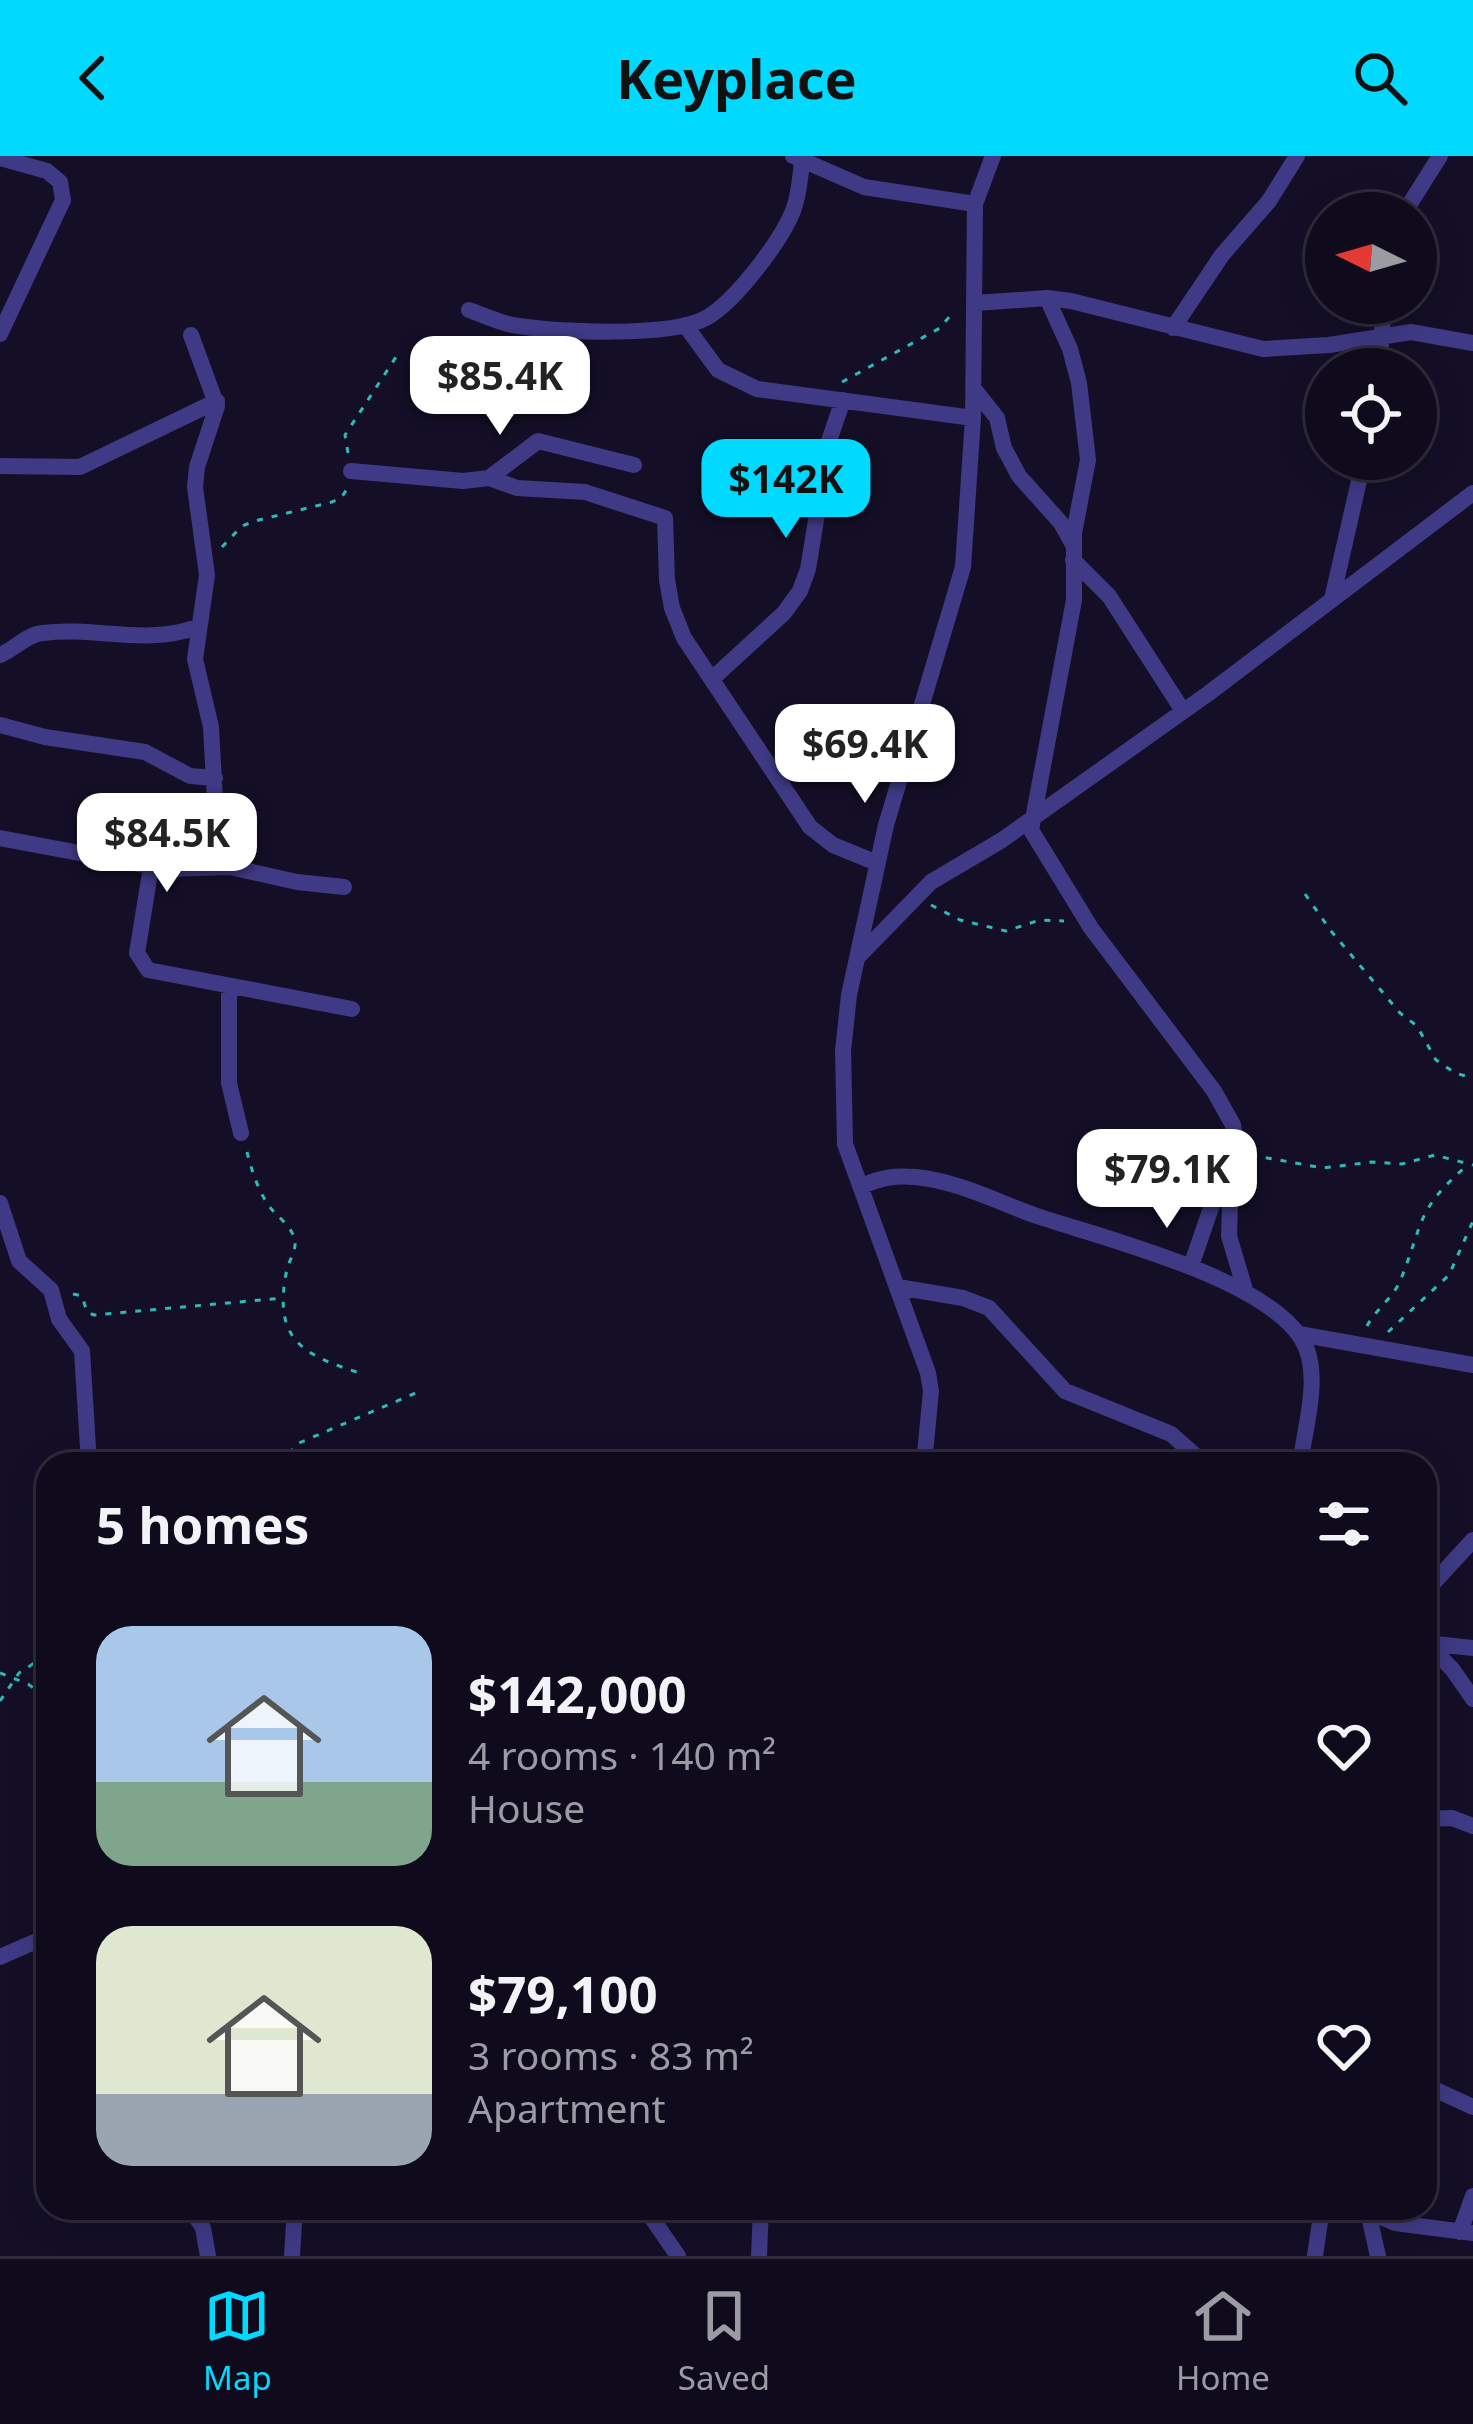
<!DOCTYPE html>
<html lang="en">
<head>
<meta charset="utf-8">
<style>
  body { margin:0; font-family:"Noto Sans",sans-serif; background:#1d192a; color:#f1f3f6; height:100vh; display:flex; flex-direction:column; font-size:45px; white-space:nowrap }
  * { box-sizing:border-box; margin:0 }
  p { font-size:39px; color:#9b9ba4 }
  .icon { flex:none; width:66px; height:66px; fill:none; stroke:currentColor; stroke-width:2; stroke-linecap:round; stroke-linejoin:round }
  .map { position:relative; flex:1; overflow:hidden }
  .drawer { position:absolute; left:36px; top:1296px; width:1401px; height:768px; display:flex; flex-direction:column; background:#0f0b1d; border-radius:36px; box-shadow:0 6px 30px #0003,0 0 0 3px #2f2b3b }
  .drawer>* { flex:none }
  .needle { width:78px; rotate:275deg }
  .tools { position:absolute; left:1305px; top:36px; display:grid; gap:24px }
  .tools a { display:grid; place-items:center; width:132px; height:132px; border-radius:50%; background:#0f0b1d; box-shadow:0 6px 30px #0003,0 0 0 3px #2f2b3b; font-size:60px }
  .price { position:absolute; translate:-50% -102px; padding:0 27px; border-radius:24px; background:#fff; color:#222; font-size:39px; line-height:78px; filter:drop-shadow(0 3px 6px #0008) }
  .price::after { content:''; position:absolute; left:50%; top:72px; width:36px; height:27px; margin-left:-18px; background:inherit; clip-path:polygon(0 0,100% 0,50% 100%) }
  .price.current { background:#01d9ff; color:#111 }
  ul { padding:0; list-style:none }
  li { display:flex; align-items:center; gap:36px; height:300px; padding:0 60px }
  li span { display:grid; place-items:center; flex:none; width:336px; height:240px; border-radius:36px; color:#555 }
  li>.icon { margin-inline-start:auto }
  span .icon { width:144px; height:144px; fill:#fffc; stroke-width:1 }
  li b { font-size:51px }
  h2 { display:flex; justify-content:space-between; align-items:center; height:144px; padding:0 60px; font-size:51px }
  header { display:flex; justify-content:space-between; align-items:center; height:156px; padding:0 60px; background:#01d9ff; color:#111; font-size:54px; font-weight:700 }
  .menu { display:flex; justify-content:space-around; align-items:center; height:168px; border-top:3px solid #2f2b3b; background:#0f0b1d; font-size:33px; color:#9b9ba4 }
  .menu a { display:grid; justify-items:center; gap:6px }
  .menu .current { color:#01d9ff }
  .map>svg:first-child { display:block }
  .lines { fill:none; stroke-linecap:round; stroke-linejoin:round }
  .path { stroke:#2ebab9; stroke-width:3; stroke-dasharray:6 9; stroke-linecap:butt }
  .street { stroke:#403a86; stroke-width:16 }
</style>
</head>
<body>
<header><svg class="icon" aria-label="back" viewBox="0 0 24 24"><path d="M15 5l-7 7 7 7"/></svg>Keyplace<svg class="icon" aria-label="search" viewBox="0 0 24 24"><circle cx="10" cy="10" r="6"/><path d="M15 15l6 6"/></svg></header>
<div class="map">
<svg width="1473" height="2100" viewBox="0 0 1473 2100">
  <rect width="100%" height="100%" fill="#140f27"/>
  <g class="lines">
    <path class="path" d="M842,226l98,-54 14,-17
      M348,297l-3,-18 51,-78
      M222,391l20,-21 13,-5 77,-19 9,-4 8,-12
      M1305,738l26,37 69,82 17,13 19,34 19,13 18,5
      M931,749l29,15 46,11 34,-11 24,1
      M247,996c5,20 13,45 27,60 8,8 20,18 21,30 1,9 -6,19 -8,27 -15,71 15,86 76,105
      M1251,999l72,13 49,-6 30,2 33,-9 38,10
      M73,1138l9,2 5,16 7,3 189,-17
      M1367,1170c9,-17 27,-29 34,-47 23,-58 15,-70 68,-115
      M1388,1176l61,-57 24,-54
      M278,1308l21,-21 119,-51
      M0,1517l28,11 20,15
      M0,1545l19,-28 29,-19"/>
    <path class="street" d="M793,0l71,31 111,17
      M0,2l47,13 13,11 3,18 -63,134
      M1404,57l36,-57
      M1047,142l23,51 9,34 9,77 -14,73v67l-43,230 60,98 123,163 19,34 2,13 -44,128
      M976,147l71,-5 24,3 192,48 66,-4 82,-13 62,11
      M469,154c14,5 29,12 43,15 43,7 157,13 194,-7 29,-16 75,-77 87,-107 7,-18 7,-37 10,-55
      M685,169l33,45 39,19 216,29
      M1173,172l49,-73 47,-54 28,-45
      M1379,213l5,-66
      M974,233l23,29 7,30 15,28 42,47 11,20
      M0,310l80,1 137,-66
      M351,315l112,10 26,-3 49,-37 96,24
      M489,322l28,10 68,4 80,26 2,62 5,28 12,30 126,189 23,18 44,18
      M1073,404l36,36 74,115
      M1333,439l31,-136
      M0,499c15,-6 27,-21 43,-22 52,-7 102,13 154,-6
      M712,523l72,-66 16,-22 8,-22 21,-128 14,-41
      M0,569l45,12 100,15 45,24 25,2
      M0,682l165,31 65,-2 67,15 47,5
      M151,711l-14,86 11,17 204,39
      M180,713l18,-14 12,-18 5,-37 -4,-73 -16,-68 12,-84 -12,-88 2,-20 20,-61 -26,-71
      M857,802l74,-76 71,-42 207,-147 264,-200
      M229,830v97l12,50
      M1231,1015l-2,65 17,57
      M862,1030c18,-8 33,-11 53,-9 43,4 82,25 122,39 69,23 224,61 264,122 22,33 4,89 -1,126
      M0,1047l19,58 32,29 8,29 23,32 7,113
      M898,1131l65,11 26,10 76,83 106,43 34,30
      M1299,1178l174,31
      M924,1308l7,-73 -3,-18 -83,-229 -2,-93 6,-56 37,-170 77,-258 10,-149 2,-214 18,-48
      M1425,1436l48,-52
      M1426,1487l47,5
      M1427,1487l26,27 20,29
      M1425,1663l27,-1 21,8
      M0,1801l39,-17 9,1
      M1425,1929l48,22
      M190,2052l13,20 5,28
      M645,2052l33,48
      M1360,2052l35,15 78,10
      M1368,2056l10,44
      M1460,2076l13,-36
      M292,2100l3,-48
      M759,2100l2,-48
      M1315,2100l7,-48"/>
  </g>
</svg>
<div class="tools">
<a><svg class="needle" viewBox="-14 -14 28 28"><path d="M0-13l5 13h-10z" fill="#e53935"/><path d="M0 13l5-13h-10z" fill="#9b9ba4"/></svg></a>
<a><svg class="icon" aria-label="locate" viewBox="0 0 24 24"><circle cx="12" cy="12" r="6"/><path d="M12 2v4M12 18v4M2 12h4M18 12h4"/></svg></a>
</div>
<b class="price" style="left:500px;top:282px">$85.4K</b>
<b class="price current" style="left:786px;top:385px">$142K</b>
<b class="price" style="left:865px;top:650px">$69.4K</b>
<b class="price" style="left:167px;top:739px">$84.5K</b>
<b class="price" style="left:1167px;top:1075px">$79.1K</b>
<section class="drawer">
<h2>5 homes<svg class="icon" aria-label="filters" viewBox="0 0 24 24"><path d="M4 7h16M4 17h16"/><circle cx="9" cy="7" r="2"/><circle cx="15" cy="17" r="2"/></svg></h2>
<ul>
<li><span style="background:linear-gradient(#a9c7e8 65%,#7fa58c 0)"><svg class="icon" aria-label="home" viewBox="0 0 24 24"><path d="M3 11l9-7 9 7M6 9v11h12V9"/></svg></span><div><b>$142,000</b><p>4 rooms · 140 m²</p><p>House</p></div><svg class="icon" aria-label="heart" viewBox="0 0 24 24"><path d="M12 20l-8-8c-3-5 5-10 8-4 3-6 11-1 8 4z"/></svg></li>
<li><span style="background:linear-gradient(#dfe7d0 70%,#9aa5b1 0)"><svg class="icon" aria-label="home" viewBox="0 0 24 24"><path d="M3 11l9-7 9 7M6 9v11h12V9"/></svg></span><div><b>$79,100</b><p>3 rooms · 83 m²</p><p>Apartment</p></div><svg class="icon" aria-label="heart" viewBox="0 0 24 24"><path d="M12 20l-8-8c-3-5 5-10 8-4 3-6 11-1 8 4z"/></svg></li>
</ul>
</section>
</div>
<nav class="menu">
<a class="current"><svg class="icon" aria-label="map" viewBox="0 0 24 24"><path d="M3 6l6-2 6 2 6-2v14l-6 2-6-2-6 2zM9 4v14M15 6v14"/></svg>Map</a>
<a><svg class="icon" aria-label="saved" viewBox="0 0 24 24"><path d="M7 4h10v16l-5-4-5 4z"/></svg>Saved</a>
<a><svg class="icon" aria-label="home" viewBox="0 0 24 24"><path d="M3 11l9-7 9 7M6 9v11h12V9"/></svg>Home</a>
</nav>
</body>
</html>
